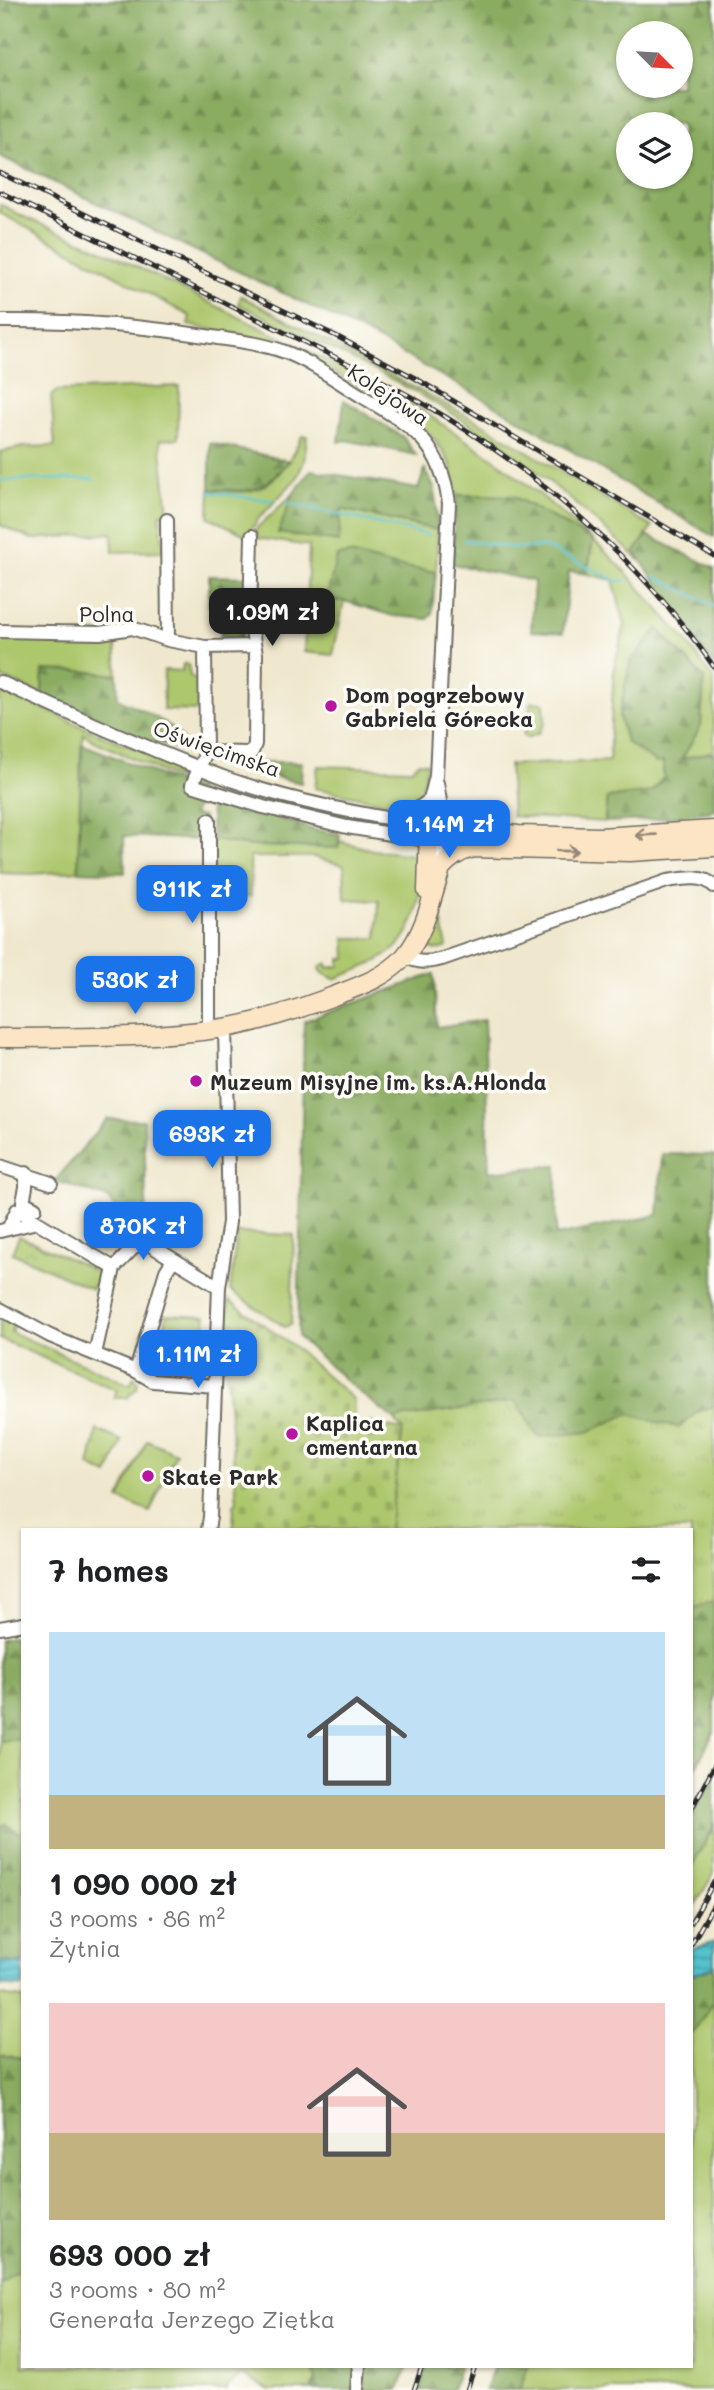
<!DOCTYPE html>
<html lang="en">
<head>
<meta charset="utf-8">
<style>
  body { margin:0; font-family:Mali,sans-serif; background:#f2f2f2; color:#202124; height:100vh; display:flex; flex-direction:column; font-size:26px; white-space:nowrap }
  * { box-sizing:border-box; margin:0 }
  p { font-size:23px; color:#757577 }
  .icon { flex:none; width:38px; height:38px; fill:none; stroke:currentColor; stroke-width:2; stroke-linecap:round; stroke-linejoin:round }
  .map { position:relative; flex:1; overflow:hidden }
  .panel { position:absolute; left:21px; top:1528px; width:672px; height:840px; display:flex; flex-direction:column; background:#fff; border-radius:0px; box-shadow:0 2px 5px #0004 }
  .panel>* { flex:none }
  .needle { width:46px; rotate:114deg }
  .buttons { position:absolute; left:616px; top:21px; display:grid; gap:14px }
  .buttons a { display:grid; place-items:center; width:77px; height:77px; border-radius:50%; background:#fff; box-shadow:0 2px 5px #0004; font-size:35px }
  .price { position:absolute; translate:-50% -60px; padding:0 16px; border-radius:14px; background:#1a73e8; color:#fff; font-size:23px; line-height:46px; filter:drop-shadow(0 2px 4px #0008) }
  .price::after { content:''; position:absolute; left:50%; top:42px; width:21px; height:16px; margin-left:-10px; background:inherit; clip-path:polygon(0 0,100% 0,50% 100%) }
  .price.current { background:#222; color:#fff }
  ul { padding:0; list-style:none }
  li { display:grid; align-content:center; gap:14px; height:371px; padding:0 28px }
  li span { display:grid; place-items:center; height:217px; border-radius:0px; color:#555 }
  li>.icon { margin-inline-start:auto }
  span .icon { width:126px; height:126px; fill:#fffc; stroke-width:1 }
  li b { font-size:30px }
  h2 { display:flex; justify-content:space-between; align-items:center; height:84px; padding:0 28px; font-size:30px }
  .map>svg:first-child { display:block }
  .grass { fill:#adc76d; stroke:#6c794c; stroke-width:2 }
  .forest { fill:url(#forest-firs); stroke:#5a6c46; stroke-width:2; fill-rule:evenodd }
  .cemetery { fill:url(#cemetery-stones); stroke:#6c794c; stroke-width:2 }
  .park { fill:url(#park-tufts); stroke:#6c794c; stroke-width:2 }
  .water { fill:url(#water-rules); stroke:#40767c; stroke-width:2 }
  .lines { fill:none; stroke-linecap:round; stroke-linejoin:round }
  .stream { stroke:#55c2ce; stroke-width:2.5 }
  .minor-casing { stroke:#706d64; stroke-width:16 }
  .secondary-casing { stroke:#706d64; stroke-width:21 }
  .minor { stroke:#fff; stroke-width:12 }
  .secondary { stroke:#fce5c4; stroke-width:18 }
  .rail-casing { stroke:#2b2b2b; stroke-width:5 }
  .rail { stroke:#fdfcf7; stroke-width:2.5; stroke-dasharray:8; stroke-linecap:butt }
  .oneway { stroke:#948878 }
  .poi-dot { fill:#b5179e; stroke:#fdfcf7; stroke-width:2.5 }
  .labels { text-anchor:middle; dominant-baseline:central; stroke-width:7; stroke-linejoin:round; paint-order:stroke }
  .street-label { font-size:21px; fill:#2b2b2b; stroke:#fdfcf7 }
  .poi-label { font-size:21px; font-weight:bold; fill:#2b2b2b; stroke:#fdfcf7; text-anchor:start }
</style>
</head>
<body>
<div class="map">
<svg width="714" height="2390" viewBox="0 0 714 2390">
  <defs>
    <pattern id="forest-firs" width="22" height="20" patternUnits="userSpaceOnUse" patternTransform="scale(1.75)"><rect width="22" height="20" fill="#8aac60"/><path d="M5 1l3.5 6h-7zM16 11l3.5 6h-7z" fill="#718c4f"/></pattern>
    <pattern id="cemetery-stones" width="16" height="16" patternUnits="userSpaceOnUse" patternTransform="scale(1.75)"><rect width="16" height="16" fill="#adc76d"/><path d="M2 7V4a2 2 0 0 1 4 0v3zM10 15v-3a2 2 0 0 1 4 0v3z" fill="#95ab5f"/></pattern>
    <pattern id="park-tufts" width="24" height="20" patternUnits="userSpaceOnUse" patternTransform="scale(1.75)"><rect width="24" height="20" fill="#adc76d"/><path d="M3 7l-1-3M5 7V3M7 7l1-3M15 17l-1-3M17 17v-4M19 17l1-3" fill="none" stroke="#95ab5f"/></pattern>
    <pattern id="water-rules" width="6" height="5" patternUnits="userSpaceOnUse" patternTransform="scale(1.75)"><rect width="6" height="5" fill="#55c2ce"/><path d="M0 2.5h6" fill="none" stroke="#479ea7"/></pattern>
  </defs>
  <rect width="100%" height="100%" fill="#fdfcf7"/>
  <filter id="ink" filterUnits="userSpaceOnUse"><feTurbulence type="fractalNoise" baseFrequency=".0143" numOctaves="2"/><feDisplacementMap in="SourceGraphic" scale="14" xChannelSelector="R" yChannelSelector="G"/><feConvolveMatrix kernelMatrix="1 2 1 2 8 2 1 2 1" color-interpolation-filters="sRGB"/></filter>
  <filter id="wash" filterUnits="userSpaceOnUse"><feTurbulence type="fractalNoise" baseFrequency=".00686" numOctaves="4" result="noise"/><feDisplacementMap in="SourceGraphic" scale="28" xChannelSelector="R" yChannelSelector="G"/><feGaussianBlur stdDeviation="1.57" result="paint"/><feColorMatrix in="noise" values="0 0 0 0 0 0 0 0 0 0 0 0 0 0 0 0 0 1.4 0 .05"/><feComposite in="paint" operator="in"/></filter>
  <g filter="url(#wash)">
    <rect width="100%" height="100%" fill="#f0e8ce"/>
    <path class="grass" d="M0,204l22,12 87,37 296,146 92,62 46,36 50,43 28,27 64,72 29,41v74l-5,-2 -27,8 -19,2 1,15 -12,15 -45,6 -2,24 -93,-6 -3,-51 100,-4 5,-94 11,-42 -12,-45 -26,-6 6,-34 -80,-44 -56,-1 -7,-32 -17,-26 -32,-25 -114,-67 -99,-20 2,-9 -190,-103z
      M241,296l240,127 171,104 -17,25 11,14c-45,-40 -90,-82 -139,-117 -83,-59 -178,-101 -269,-145z
      M179,386l-1,52 -18,2 8,72 -8,3 4,36 -51,1 -1,-19 -80,6 -32,-14v-73l23,-5 32,-1 -4,-50 6,-5z
      M302,436h5l-3,25 -7,17 -38,40 -12,18 -38,-19 1,-28c12,1 27,5 39,2 27,-4 43,-34 53,-55z
      M293,494l-14,39 61,-24 98,21 -2,42 -46,-7 -40,-11 -24,46 18,1 -11,54 -29,-3 5,-106 -53,-8 1,-10z
      M115,634l2,41 -34,-4h-40l-1,23 -42,-17v-42z
      M183,664h5l2,12 9,6 4,29 -40,-1 1,-40 18,1z
      M0,688l85,40 106,43 -2,7 -9,2 -88,-40 -8,-6 -3,14 -3,123 -47,3 -31,-1z
      M532,702l12,1 1,19 -6,11 -12,5 -4,-3 6,-13 1,-17z
      M418,762l9,1c-3,18 -3,33 -20,44l-92,-19 3,-22 94,3z
      M202,775l171,46v4c-58,-5 -116,-25 -171,-44z
      M212,840l37,6 89,2 1,-7 34,9 40,5c15,34 3,82 -29,102 -15,10 -33,15 -50,22l-13,-7 -1,-5 7,-4 1,5 12,-2v-7l6,-1 -1,-20h32l2,-37 -34,-2 -1,-34 -31,-8h-63l1,39h-40z
      M447,875l-6,43 6,29c-8,3 -18,6 -20,-6z
      M237,1233l57,2 -3,89 -6,3 -55,-37z
      M166,1314l40,2 -3,45 -39,-2z
      M0,1318l14,6 -3,8 119,53 4,-8 4,5 -1,6 -10,10h-13l3,-8 -117,-51z
      M147,1440l29,13 -26,59 -31,-13z
      M23,1739v96l-17,-11 -6,6v-89z
      M714,1827v46l-23,39v-44z
      M0,1995l23,3v60l-23,-3z
      M714,2001v389h-195l9,-24h163v-331z
      M23,2267v99h290l3,15 -4,9h-42l-29,-15 -13,11 -1,4h-226l-1,-106z"/>
    <path class="forest" d="M0,0h714v537l-204,-123 -145,-81 -365,-177zM628,33h53v53h-53zM628,124h53v53h-53z
      M344,400l59,37 13,18 -70,-15 -7,2z
      M210,443l80,18c-34,33 -33,31 -80,28z
      M425,469l10,21 3,40 -97,-21 -2,33 -61,-9 15,-39 18,-24 107,19z
      M457,495l56,1 80,44 -6,34 -18,-3 -6,62 -32,-2 3,-50 -82,-17z
      M647,535l67,33v98l-79,-114z
      M350,554l40,11 46,7 -4,42 -4,5 -35,-3 -49,-15 -18,-1 11,-44z
      M209,576l38,1 -4,57 -4,8 -19,1 2,-26h-5l-1,-12h-7z
      M658,629l46,49 -3,48 -19,33 28,-7 4,2v57l-64,9 -45,2 2,-24 44,-6 13,-15 -1,-15 -7,1 -30,-21 -7,-26 11,-54z
      M43,670l40,1 34,4 1,23c18,10 59,26 66,45l-2,6 -62,-16 -78,-39z
      M82,744l120,48 -9,23 10,2 1,23 -80,-4 1,37 -47,-2z
      M258,762h44l-1,21 -44,-10z
      M210,796l104,34 26,4 -2,14 -89,-2 -37,-6z
      M434,974l3,53 47,-7 5,152 68,-7 -1,71 102,-21 4,-61 52,1v251l-17,6 -18,16 -51,-14 -40,18 -50,5 -22,-36 -122,18 -34,-26 -62,-56 6,-316z
      M107,1119l37,1 3,118 -5,1 -36,-42 -51,-16z
      M714,1600v132l-23,44v-169z
      M23,1636v103l-23,2v-101z
      M714,1774v53l-23,41v-50z
      M5,1824l18,11v129l-23,-3v-131z
      M714,1966v35l-23,34v-59z
      M0,2055l23,3v209l-23,17z
      M313,2366h40l8,4v-4h46l-8,24h-87l4,-9z
      M427,2366h33l-8,24h-33z
      M494,2366h34l-9,24h-34z"/>
    <path class="cemetery" d="M229,1300l63,45 62,55v21l3,5 10,-4 36,8 -14,99h-156l1,-25 3,-2 -11,-135z"/>
    <path class="park" d="M19,1236l80,36 -7,17 -80,-36z
      M516,1401l22,36 50,-5 40,-18 51,14 18,-16 17,-6v195l-23,7v-78l-302,-1 14,-99 -9,-11z
      M97,1430l25,11 -14,34 -19,-9z"/>
    <path class="water" d="M714,1942v24l-23,10v-27z
      M0,1961l23,3v23l-23,-2z"/>
    <g class="lines">
      <path class="stream" d="M0,480l94,-1
        M210,492l63,9
        M288,503l141,32
        M464,540l51,8 30,-1 72,34 8,-1
        M654,576l60,30"/>
    </g>
  </g>
  <g filter="url(#ink)">
    <g class="lines">
      <defs>
        <path id="minor" d="M0,321c74,-1 139,4 212,16 24,4 50,6 73,15 27,10 53,30 78,45 49,30 77,44 86,106l-13,273 -6,24 -1,25c-66,-10 -134,-23 -198,-45 -79,-29 -155,-63 -231,-98
          M167,520l1,120
          M0,631l100,2 32,-5 36,12 37,7 48,-1
          M205,647l1,105 -14,33 71,22 84,20 124,20
          M206,752l41,1 5,-1 3,-8 1,-90 -6,-34 2,-84
          M437,783l3,18 -2,59 3,8
          M209,820v210
          M394,820l20,-9 16,-11
          M405,957c14,6 22,6 37,2l225,-78c15,-2 36,-7 47,5
          M0,1166l51,17
          M26,1173v14l-3,15 12,6
          M8,1229l9,-19 20,12
          M0,1231l37,-9 77,46 -19,86
          M114,1268l25,-26 11,3 69,42
          M0,1309l50,27 86,35 30,-100 7,-11
          M136,1371l17,10 62,5
          M208,1530l2,-13 9,-230 10,-65 -4,-195
          M0,1628l23,-4
          M357,2390l2,-24"/>
        <path id="secondary" d="M427,891l2,-66 89,10 82,2 114,-7
          M0,1038c74,-1 150,1 224,-10 37,-6 72,-18 107,-31 26,-10 55,-19 74,-41 20,-23 27,-59 36,-88 10,-11 19,-17 33,-20l156,4 84,-5"/>
      </defs>
      <use href="#minor" class="minor-casing"/>
      <use href="#secondary" class="secondary-casing"/>
      <use href="#minor" class="minor"/>
      <use href="#secondary" class="secondary"/>
      <defs>
        <path id="rail" d="M0,173l336,163 79,42 299,178
          M0,192c82,40 165,81 247,122 58,29 118,56 175,89 113,65 218,157 292,264
          M691,1810l23,-44
          M691,1923l23,-41
          M691,1945l23,-41
          M414,2390l8,-24
          M467,2390l8,-24"/>
      </defs>
      <use href="#rail" class="rail-casing"/>
      <use href="#rail" class="rail"/>
    </g>
    <defs><path id="oneway-shaft" d="M-6 0H5M1.5-3L5.5 0L1.5 3" fill="none" stroke-width="1.6" stroke-linecap="round" stroke-linejoin="round" transform="scale(1.75)"/></defs>
    <g class="oneway">
      <use href="#oneway-shaft" transform="translate(646 835) rotate(178)"/>
      <use href="#oneway-shaft" transform="translate(567 851) rotate(1)"/>
    </g>
  </g>
  <g class="poi-dot">
    <circle cx="331" cy="706" r="7"/>
    <circle cx="196" cy="1081" r="7"/>
    <circle cx="292" cy="1434" r="7"/>
    <circle cx="148" cy="1476" r="7"/>
  </g>
  <g class="labels">
    <g class="street-label">
      <text transform="translate(389 394) rotate(34)">Kolejowa</text>
      <text x="107" y="613">Polna</text>
      <text transform="translate(217 748) rotate(19)">Oświęcimska</text>
    </g>
    <g class="poi-label">
      <text x="345" y="694">Dom pogrzebowy<tspan x="345" dy="24">Gabriela Górecka</tspan></text>
      <text x="210" y="1081">Muzeum Misyjne im. ks.A.Hlonda</text>
      <text x="306" y="1422">Kaplica<tspan x="306" dy="24">cmentarna</tspan></text>
      <text x="162" y="1476">Skate Park</text>
    </g>
  </g>
</svg>
<div class="buttons">
<a><svg class="needle" viewBox="-14 -14 28 28"><path d="M0-13l5 13h-10z" fill="#e53935"/><path d="M0 13l5-13h-10z" fill="#757577"/></svg></a>
<a><svg class="icon" aria-label="layers" viewBox="0 0 24 24"><path d="M12 4l9 5-9 5-9-5zM3 14l9 5 9-5"/></svg></a>
</div>
<b class="price current" style="left:272px;top:648px">1.09M zł</b>
<b class="price" style="left:449px;top:860px">1.14M zł</b>
<b class="price" style="left:192px;top:925px">911K zł</b>
<b class="price" style="left:135px;top:1016px">530K zł</b>
<b class="price" style="left:212px;top:1170px">693K zł</b>
<b class="price" style="left:143px;top:1262px">870K zł</b>
<b class="price" style="left:198px;top:1390px">1.11M zł</b>
<section class="panel">
<h2>7 homes<svg class="icon" aria-label="filters" viewBox="0 0 24 24"><path d="M4 7h16M4 17h16"/><circle cx="9" cy="7" r="2"/><circle cx="15" cy="17" r="2"/></svg></h2>
<ul>
<li><span style="background:linear-gradient(#bfe0f5 75%,#c2b280 0)"><svg class="icon" aria-label="home" viewBox="0 0 24 24"><path d="M3 11l9-7 9 7M6 9v11h12V9"/></svg></span><div><b>1 090 000 zł</b><p>3 rooms · 86 m²</p><p>Żytnia</p></div></li>
<li><span style="background:linear-gradient(#f6c9c9 60%,#c2b280 0)"><svg class="icon" aria-label="home" viewBox="0 0 24 24"><path d="M3 11l9-7 9 7M6 9v11h12V9"/></svg></span><div><b>693 000 zł</b><p>3 rooms · 80 m²</p><p>Generała Jerzego Ziętka</p></div></li>
</ul>
</section>
</div>
</body>
</html>
